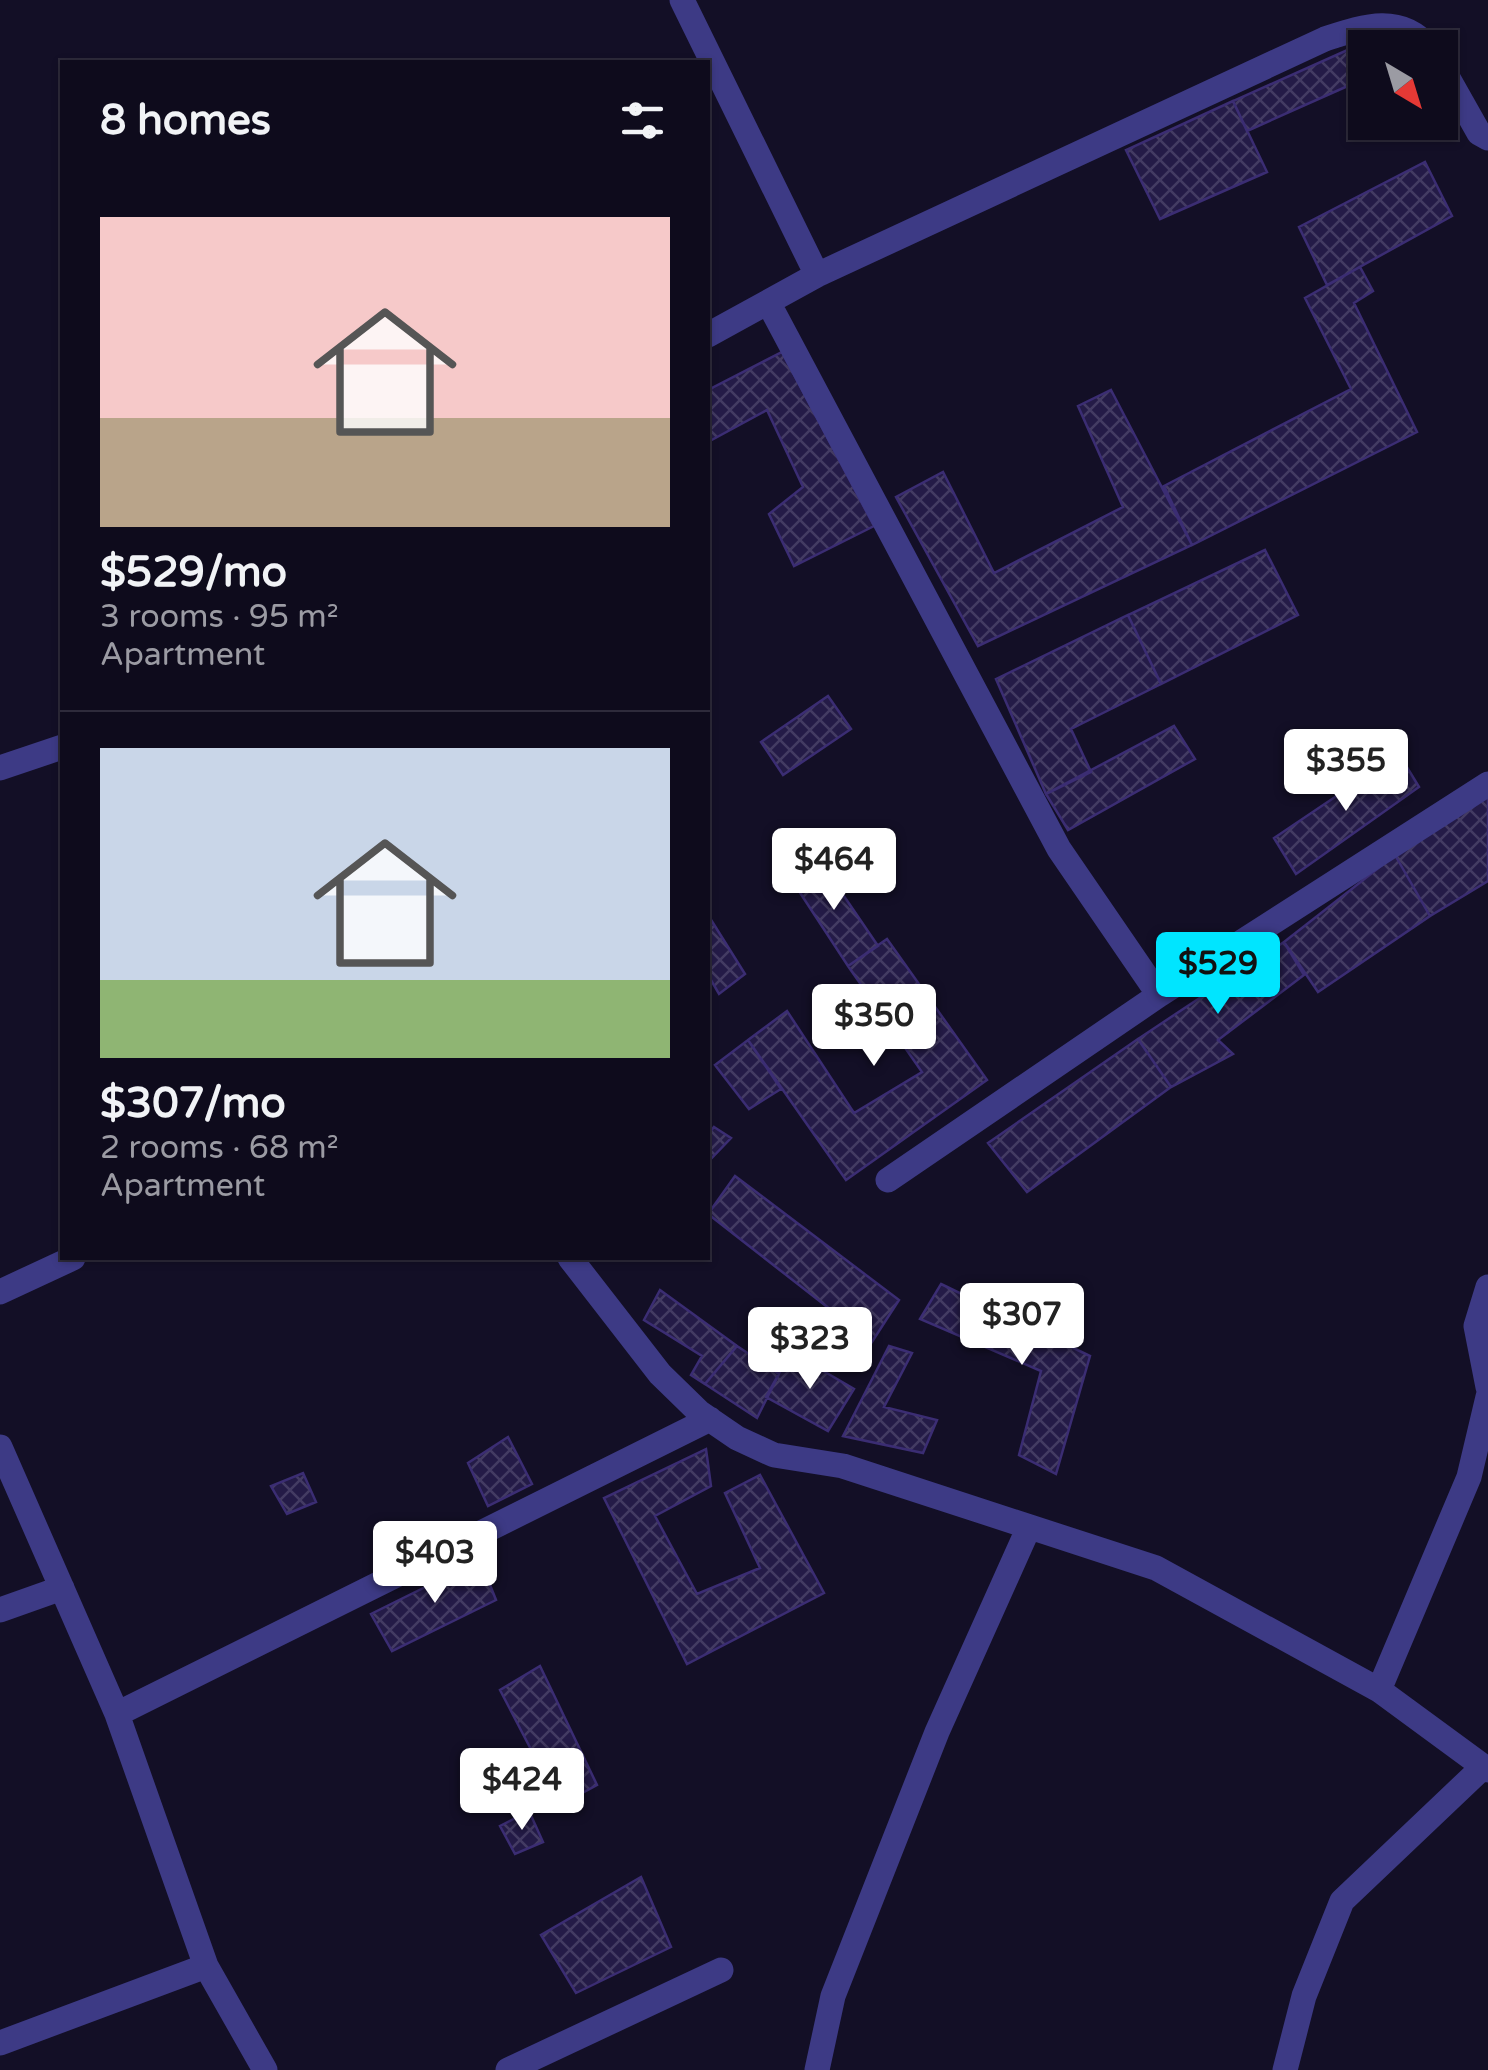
<!DOCTYPE html>
<html lang="en">
<head>
<meta charset="utf-8">
<style>
  body { margin:0; font-family:"Varela Round",sans-serif; background:#171425; color:#f1f3f6; height:100vh; display:flex; flex-direction:column; font-size:38px; white-space:nowrap }
  * { box-sizing:border-box; margin:0 }
  p { font-size:32px; color:#9b9ba3 }
  .icon { flex:none; width:55px; height:55px; fill:none; stroke:currentColor; stroke-width:2; stroke-linecap:round; stroke-linejoin:round }
  .map { position:relative; flex:1; overflow:hidden }
  .side { position:absolute; left:60px; top:60px; width:650px; height:1200px; display:flex; flex-direction:column; background:#0e0b1c; border-radius:0px; box-shadow:0 2px 8px #0004,0 0 0 2px #2e2b3b }
  .side>* { flex:none }
  .needle { width:65px; rotate:142deg }
  .fabs { position:absolute; left:1348px; top:30px; display:grid; gap:20px }
  .fabs a { display:grid; place-items:center; width:110px; height:110px; border-radius:0px; background:#0e0b1c; box-shadow:0 2px 8px #0004,0 0 0 2px #2e2b3b; font-size:50px }
  .price { position:absolute; translate:-50% -85px; padding:0 22px; border-radius:10px; background:#fff; color:#222; font-size:32px; line-height:65px; filter:drop-shadow(0 2px 5px #0008) }
  .price::after { content:''; position:absolute; left:50%; top:60px; width:30px; height:22px; margin-left:-15px; background:inherit; clip-path:polygon(0 0,100% 0,50% 100%) }
  .price.active { background:#00e5ff; color:#111 }
  ul { padding:0; list-style:none }
  li { display:grid; align-content:center; gap:20px; height:530px; padding:0 40px }
  li+li { border-top:2px solid #2e2b3b }
  li span { display:grid; place-items:center; height:310px; border-radius:0px; color:#555 }
  li>.icon { margin-inline-start:auto }
  span .icon { width:180px; height:180px; fill:#fffc; stroke-width:1 }
  li b { font-size:42px }
  h2 { display:flex; justify-content:space-between; align-items:center; height:120px; padding:0 40px; font-size:42px }
  .map>svg:first-child { display:block }
  .building { fill:url(#building-cross-hatch); stroke:#3b2d73; stroke-width:2.5 }
  .lines { fill:none; stroke-linecap:round; stroke-linejoin:round }
  .minor { stroke:#3d3a85; stroke-width:25 }
</style>
</head>
<body>
<div class="map">
<svg width="1488" height="2070" viewBox="0 0 1488 2070">
  <defs>
    <pattern id="building-cross-hatch" width="8" height="8" patternUnits="userSpaceOnUse" patternTransform="scale(2.5)"><rect width="8" height="8" fill="#241b47"/><path d="M0 0l8 8M0 8l8-8" fill="none" stroke="#433b63"/></pattern>
  </defs>
  <rect width="100%" height="100%" fill="#130f26"/>
  <path class="building" d="M1370,40l4,8h-9v48l-6,-15 -112,50 -14,-30z
    M1233,101l34,71 -107,47 -34,-69z
    M1425,162l27,54 -125,69 -28,-58z
    M1360,267l13,24 -19,12 63,129 -225,113 -28,-59 187,-97 -46,-91z
    M782,352l92,174 -80,40 -25,-52 34,-27 -36,-77 -59,32v-52z
    M1111,390l81,155 -214,101 -82,-149 47,-25 51,101 129,-66 -45,-101z
    M1265,550l33,65 -137,69 -33,-69z
    M1128,615l33,69 -90,45 20,43 -45,22 -50,-115z
    M828,696l23,33 -68,46 -22,-33z
    M1174,726l21,33 -127,71 -22,-36z
    M1399,754l20,33 -123,87 -22,-36z
    M1488,795v86l-58,35 -35,-61z
    M1395,855l35,61 -112,76 -34,-50z
    M818,858l60,88 -30,20 -57,-87z
    M708,915l37,59 -26,20 -11,-19z
    M887,939l100,141 -141,100 -98,-140 39,-29 67,102 68,-41 -74,-106z
    M1284,942l20,33 -86,65 15,14 -62,33 -33,-48z
    M1138,1039l33,48 -144,105 -39,-49z
    M748,1040l33,49 -32,20 -34,-44z
    M714,1127l17,11 -23,24v-28z
    M735,1176l164,124 -27,42 -164,-128z
    M941,1284l149,72 -34,118 -37,-19 22,-84 -121,-52z
    M660,1290l77,56 -32,38 -14,-9 11,-19 -58,-36z
    M737,1346l42,28 -22,44 -52,-34z
    M889,1346l23,7 -28,54 53,13 -14,33 -80,-17z
    M791,1352l63,37 -26,42 -62,-34z
    M508,1437l24,47 -44,22 -20,-43z
    M706,1449l5,37 -56,30 42,78 63,-26 -35,-75 35,-18 64,118 -137,71 -83,-166z
    M303,1473l13,29 -29,12 -16,-28z
    M480,1560l16,40 -104,51 -21,-37z
    M540,1666l57,119 -37,20 -60,-115z
    M529,1811l14,31 -28,12 -15,-28z
    M641,1877l30,70 -95,46 -35,-58z"/>
  <g class="lines">
    <path class="minor" d="M682,0l135,275
      M1440,64l39,69 9,5
      M768,302l291,547 100,146
      M708,335l109,-60 508,-236c37,-12 75,-26 104,9
      M0,768l62,-21
      M888,1180l271,-185 329,-211
      M570,1258l90,116 39,38 38,26 37,17 69,11 313,102 223,122 109,80
      M1488,1287l-12,39 12,61
      M0,1292l73,-34
      M0,1447l117,267
      M0,1610l62,-22
      M1379,1690l90,-213 19,-80
      M0,2043l206,-77
      M265,2070l-59,-104 -89,-252 593,-295
      M508,2070l213,-100
      M817,2070l16,-74 104,-264 92,-205
      M1285,2070l19,-74 38,-95 141,-134"/>
  </g>
</svg>
<div class="fabs">
<a><svg class="needle" viewBox="-14 -14 28 28"><path d="M0-13l5 13h-10z" fill="#e53935"/><path d="M0 13l5-13h-10z" fill="#9b9ba3"/></svg></a>
</div>
<b class="price" style="left:1346px;top:814px">$355</b>
<b class="price" style="left:834px;top:913px">$464</b>
<b class="price active" style="left:1218px;top:1017px">$529</b>
<b class="price" style="left:874px;top:1069px">$350</b>
<b class="price" style="left:1022px;top:1368px">$307</b>
<b class="price" style="left:810px;top:1392px">$323</b>
<b class="price" style="left:435px;top:1606px">$403</b>
<b class="price" style="left:522px;top:1833px">$424</b>
<section class="side">
<h2>8 homes<svg class="icon" aria-label="filters" viewBox="0 0 24 24"><path d="M4 7h16M4 17h16"/><circle cx="9" cy="7" r="2"/><circle cx="15" cy="17" r="2"/></svg></h2>
<ul>
<li><span style="background:linear-gradient(#f6c9c9 65%,#b9a48a 0)"><svg class="icon" aria-label="home" viewBox="0 0 24 24"><path d="M3 11l9-7 9 7M6 9v11h12V9"/></svg></span><div><b>$529/mo</b><p>3 rooms · 95 m²</p><p>Apartment</p></div></li>
<li><span style="background:linear-gradient(#c9d6e8 75%,#8fb573 0)"><svg class="icon" aria-label="home" viewBox="0 0 24 24"><path d="M3 11l9-7 9 7M6 9v11h12V9"/></svg></span><div><b>$307/mo</b><p>2 rooms · 68 m²</p><p>Apartment</p></div></li>
</ul>
</section>
</div>
</body>
</html>
